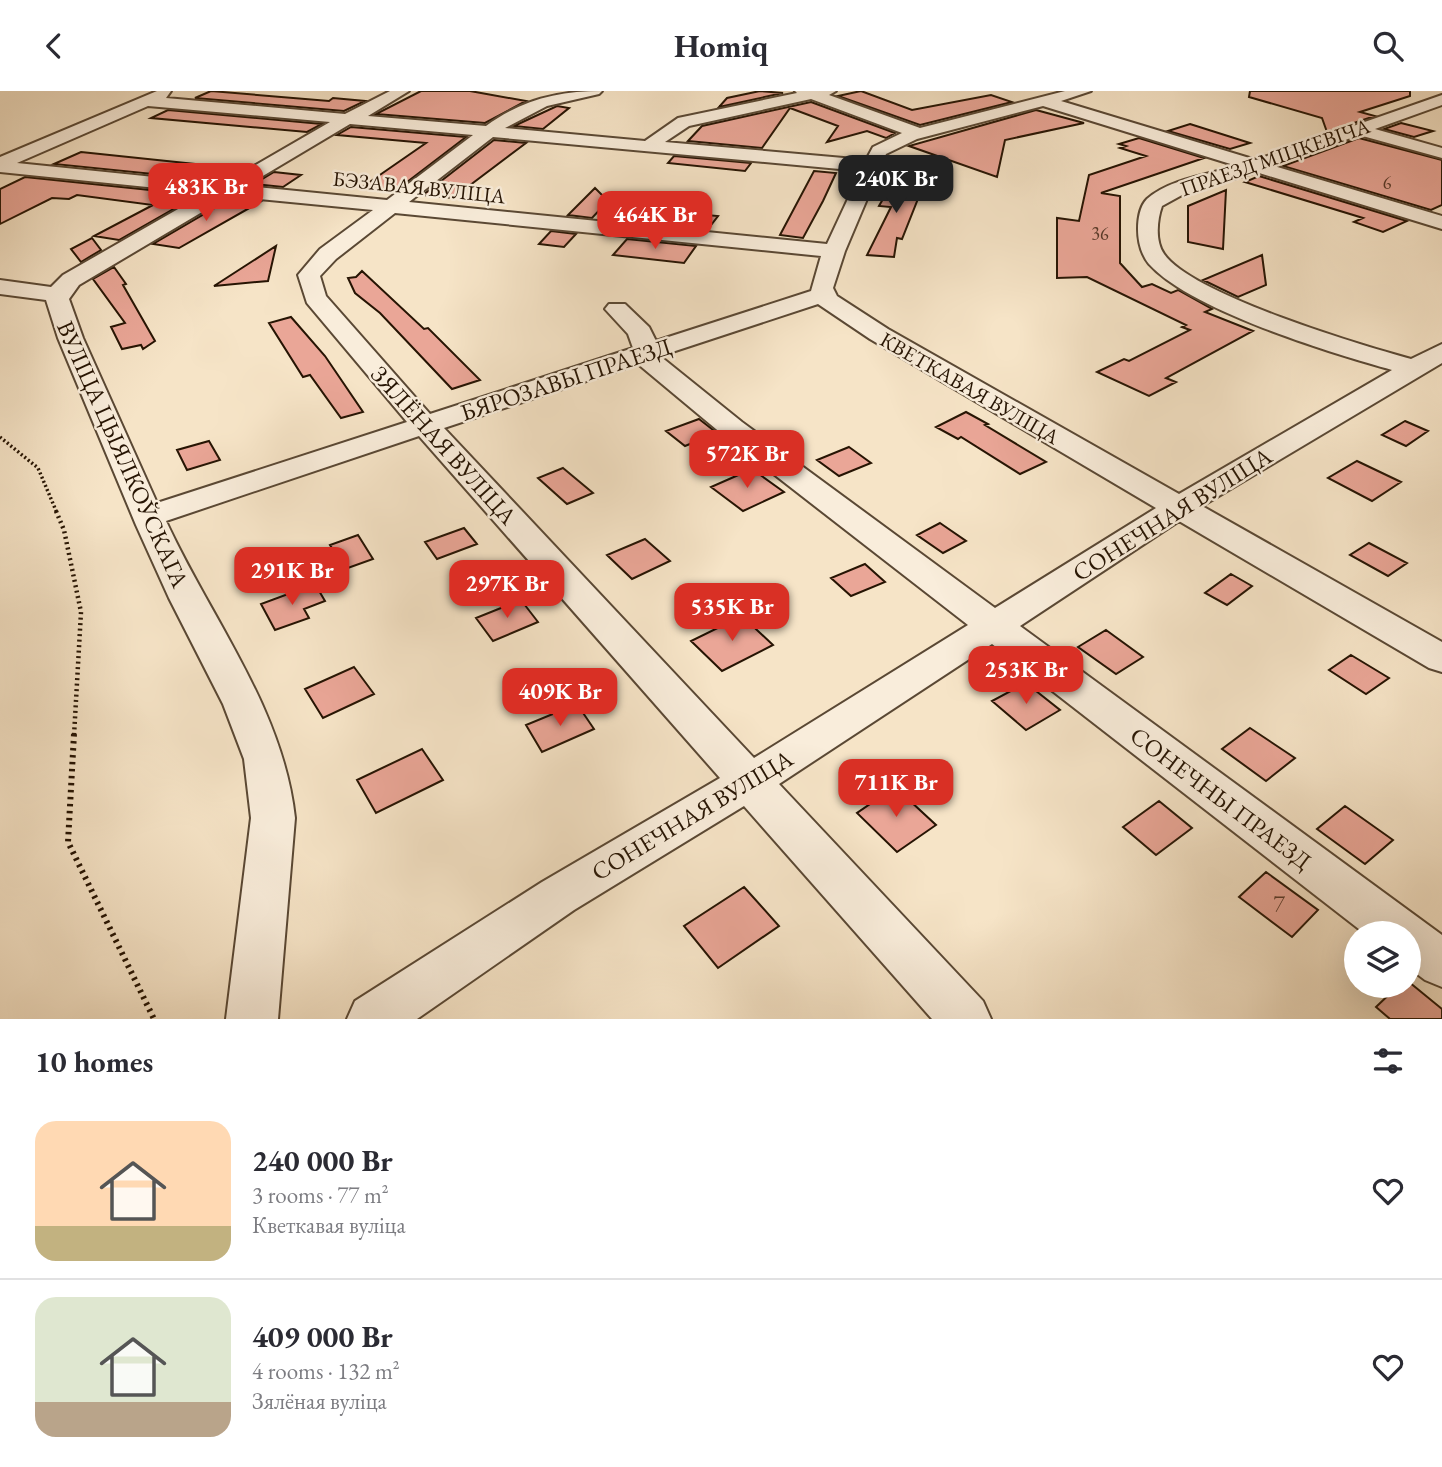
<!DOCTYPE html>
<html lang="en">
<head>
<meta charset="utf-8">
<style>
  body { margin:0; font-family:"EB Garamond",serif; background:#f2f2f3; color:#2b2b33; height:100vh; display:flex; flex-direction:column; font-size:26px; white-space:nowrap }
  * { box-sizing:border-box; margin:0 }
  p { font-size:23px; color:#7c7c81 }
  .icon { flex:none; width:38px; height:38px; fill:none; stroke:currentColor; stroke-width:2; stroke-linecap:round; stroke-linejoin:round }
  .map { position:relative; height:928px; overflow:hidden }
  .panel { display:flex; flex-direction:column; background:#fff; flex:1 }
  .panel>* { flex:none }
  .fabs { position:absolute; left:1344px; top:830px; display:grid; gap:14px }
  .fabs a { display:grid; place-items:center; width:77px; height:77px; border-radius:50%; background:#fff; box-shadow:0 7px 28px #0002; font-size:35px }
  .price { position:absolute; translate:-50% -60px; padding:0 16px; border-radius:14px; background:#d93025; color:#fff; font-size:23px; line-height:46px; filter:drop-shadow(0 2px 4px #0008) }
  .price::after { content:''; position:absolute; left:50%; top:42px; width:21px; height:16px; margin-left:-10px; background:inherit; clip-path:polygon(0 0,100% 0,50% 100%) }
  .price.on { background:#222; color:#fff }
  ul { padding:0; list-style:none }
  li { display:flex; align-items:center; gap:21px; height:175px; padding:0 35px }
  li+li { border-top:2px solid #e1e1e2 }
  li span { display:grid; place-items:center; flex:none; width:196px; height:140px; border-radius:21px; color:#555 }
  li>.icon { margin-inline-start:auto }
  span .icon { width:84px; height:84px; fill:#fffc; stroke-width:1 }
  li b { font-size:30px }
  h2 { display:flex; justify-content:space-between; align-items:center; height:84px; padding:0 35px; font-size:30px }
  header { display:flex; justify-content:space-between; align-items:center; height:91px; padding:0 35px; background:#fff; font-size:32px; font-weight:700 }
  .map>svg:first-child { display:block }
  .building { fill:#eaa697; stroke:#261403; stroke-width:2 }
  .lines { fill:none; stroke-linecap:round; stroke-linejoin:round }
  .minor-casing { stroke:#5a4834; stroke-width:4 }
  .path-far2 { stroke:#261403; stroke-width:3.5; stroke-dasharray:2 2.5; stroke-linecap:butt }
  .path-far1 { stroke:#261403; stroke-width:4.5; stroke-dasharray:2 3.5; stroke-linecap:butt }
  .path { stroke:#261403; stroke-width:6; stroke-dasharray:2.5 4.5; stroke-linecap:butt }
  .minor { fill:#f9eddb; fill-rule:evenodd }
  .labels { text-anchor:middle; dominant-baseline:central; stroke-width:5; stroke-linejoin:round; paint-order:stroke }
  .far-number-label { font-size:18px; fill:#573828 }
  .far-street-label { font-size:21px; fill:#261403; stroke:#f9eddb }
  .street-label { font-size:24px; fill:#261403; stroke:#f9eddb }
  .near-number-label { font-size:24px; fill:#573828 }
</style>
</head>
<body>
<header><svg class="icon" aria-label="back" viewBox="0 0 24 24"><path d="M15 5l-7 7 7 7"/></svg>Homiq<svg class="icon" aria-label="search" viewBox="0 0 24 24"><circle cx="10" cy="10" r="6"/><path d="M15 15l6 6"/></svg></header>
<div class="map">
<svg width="1442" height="928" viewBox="0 0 1442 928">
  <rect width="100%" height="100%" fill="#f6e4c7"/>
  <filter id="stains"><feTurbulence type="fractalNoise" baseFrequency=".00286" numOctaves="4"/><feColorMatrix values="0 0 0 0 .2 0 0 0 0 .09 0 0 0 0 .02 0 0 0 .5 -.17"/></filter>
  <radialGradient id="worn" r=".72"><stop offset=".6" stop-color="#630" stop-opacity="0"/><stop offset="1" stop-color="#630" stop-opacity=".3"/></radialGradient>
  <path class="building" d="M211,0l118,10 4,-3 32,3 -21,10 -149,-13z
    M421,0h49l56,10 -41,22 -109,-9z
    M760,0l23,2 -64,14 8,-9z
    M861,0l51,19 79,-15 21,7 -92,23 -82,-29z
    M1250,0h160v5l-50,16 15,4 -48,16 -5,-14 -73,-21z
    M811,11l84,31 -9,5 -19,-7 -40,11 11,-16 -48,-18 -28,40 -74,-7 14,-15z
    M557,15l12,2 -26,21 -29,-3z
    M168,19l154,14 -15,8 -156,-14z
    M1036,19l48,13 -79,17 -8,37 -88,-31z
    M1401,32l32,8 -19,6 -30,-8z
    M1190,33l60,19 -20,6 -62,-18z
    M351,36l115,10 -72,55 -33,-4 65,-45 -89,-8z
    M1139,47l65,20 -103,35 19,3v67l22,24 10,-3 19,9 7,-3 34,19 -7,3 48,19 -87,47 10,4 -27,14 -52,-24 27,-13 5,2 61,-31 -8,-3 4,-2 -99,-48 -30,1v-60l22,3 10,-46 57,-19 -26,-8 6,-2 -7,-2z
    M1359,47l83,22v45l-11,5 -148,-44z
    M494,49l32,3 -73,55 -30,-3z
    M81,61l162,17h1l-22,12 -168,-17z
    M674,65l77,7 -6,8 -77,-8z
    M814,80l22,2 -13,28 -20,37 -23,-3z
    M274,81l27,3 -18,12 -29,-3z
    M1259,85l148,45 -24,11 -29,-10 9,-4 -118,-36z
    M25,86l173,18 -79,45 -25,-4 59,-31 -76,-10 -8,4 -17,-1 -52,26v-35z
    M895,87l30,3 -23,58 -5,-1 -3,19 -27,-2 24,-48 -12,-1z
    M595,97l13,13 -16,17 -24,-3z
    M1226,99l-3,59 -35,-7v-36z
    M230,108l30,3 -81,46 -26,-4z
    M651,121l30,4 2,-3 35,3 -10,13 -66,-6z
    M551,140l25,3 -12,13 -25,-3z
    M92,147l9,12 -20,12 -10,-13z
    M627,148l69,7 -12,17 -71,-8z
    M276,155l-8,35 -54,5z
    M1262,164l4,30 -28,12 -35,-17z
    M114,176l12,17 -3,1 32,56 -12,8 -2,-4 -19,4 -11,-22 14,-4 -32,-44z
    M362,180l62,58 4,-1 52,52 -28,9 -72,-76 -25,-20 -7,-15 8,-1z
    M291,226l34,39 38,56 -22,6 -31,-43 -7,2 -34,-54z
    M966,321l22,12 -3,1 61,37 -26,12 -59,-37 -3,2 -22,-12z
    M699,328l18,14 -32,13 -19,-15z
    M1405,330l23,10 -22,15 -24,-11z
    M209,350l11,19 -33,10 -10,-20z
    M849,356l22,16 -32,13 -22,-16z
    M1357,370l44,21 -29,19 -44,-23z
    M563,377l30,25 -26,11 -29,-26z
    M752,378l32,23 -41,19 -32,-24z
    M940,432l26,18 -23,12 -26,-18z
    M464,437l13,16 -40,15 -12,-17z
    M358,444l15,24 -28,10 -15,-24z
    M645,448l25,22 -38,18 -25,-24z
    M1369,452l38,20 -19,13 -38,-21z
    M865,473l20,18 -34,14 -20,-18z
    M1231,483l21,12 -25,19 -22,-12z
    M315,493l10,17 -21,8 5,9 -34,12 -14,-26z
    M521,509l17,22 -45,19 -17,-23z
    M742,525l31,29 -51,26 -31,-30z
    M1106,539l37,27 -27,17 -38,-27z
    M1351,564l38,23 -23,16 -37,-24z
    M354,576l20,27 -51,24 -18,-29z
    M1026,592l34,27 -34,20 -34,-29z
    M577,613l17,25 -52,23 -16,-27z
    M1250,637l45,30 -29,23 -44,-32z
    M422,658l21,31 -67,33 -19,-33z
    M895,696l41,38 -39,27 -40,-39z
    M1159,710l33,27 -36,27 -33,-28z
    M1345,715l48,34 -28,24 -48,-35z
    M1266,781l52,38 -26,27 -53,-40z
    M744,796l35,39 -61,42 -34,-42z
    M1409,891l33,27v10h-52l-14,-12 23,-22h10z"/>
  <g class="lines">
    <defs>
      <path id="minor" d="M157,0h14l-5,7 179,16 45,-23h19l-41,25 118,10c35,-26 72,-35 116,-35l-3,3 -52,12 -42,22 140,13 33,-23 119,-25 -2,-2h41l-7,4 91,33 145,-37h26l-30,10 195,59 186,-65v10l-67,24 67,19v10l-83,-23 -85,31 168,50v13l-186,-57 -74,23 -20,11c-5,14 -7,35 2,48 29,41 196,91 247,105l31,-15v19l-240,143 240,136v30l-13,-4 -250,-147 -159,105 422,309v52l-17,-7 -16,-12v-35h-45l-372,-289 -213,140 204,217 8,18h-59l-188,-213 -170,104 -157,109h-70l8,-18 187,-119 178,-104 -301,-342 -253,85c45,98 117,187 129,297l-17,201h-52l25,-201 -7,-59 -21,-55 -54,-106 -33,-73 -78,-187 -12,-38 -46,-6v-14l51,7 12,-12 143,-82 -206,-21v-15zM811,8l91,34 -29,14 -7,13 -201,-18 24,-16zM148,15l182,16 -107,62 -206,-21zM1043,15l194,60c-27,8 -68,13 -90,33 -7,7 -9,20 -9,30 0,12 3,25 11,35 41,46 182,89 243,106l-213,124 -291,-165 -51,-33 -4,-8 12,-37 41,-97 31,-15zM350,33l123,11 -86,65 -141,-14zM493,46l368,34 -34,73 -418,-42zM229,105l144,14 -53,39 -22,26 9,28 100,119 -250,81 -74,-165 -14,-39 10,-14zM395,122l426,43 -10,35 -155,50 -7,-14 -24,-23h-16l-4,5 23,25 5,14 -203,66 -104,-118 -6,-20 16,-17zM818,213l52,35 286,169 -161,100 -253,-186 -82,-66zM638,273l84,70 246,191 -214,133 -310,-330z"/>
    </defs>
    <use href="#minor" class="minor-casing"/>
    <path class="path-far2" d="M0,346l38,31 19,45"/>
    <path class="path-far1" d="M56,420l8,19 17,82 -7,124"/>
    <path class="path" d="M74,643l-6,108 86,177"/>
    <use href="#minor" class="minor"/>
  </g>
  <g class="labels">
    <g class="far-number-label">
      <text x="1387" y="91">6</text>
      <text x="1100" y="142">36</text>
    </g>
    <g class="far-street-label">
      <text transform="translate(1275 66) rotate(-19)">ПРАЕЗД МІЦКЕВІЧА</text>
      <text transform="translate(419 96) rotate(6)">БЭЗАВАЯ ВУЛІЦА</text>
      <text transform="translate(970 297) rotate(30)">КВЕТКАВАЯ ВУЛІЦА</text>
    </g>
    <g class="street-label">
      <text transform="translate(566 288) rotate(-18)">БЯРОЗАВЫ ПРАЕЗД</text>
      <text transform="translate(444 354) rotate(48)">ЗЯЛЁНАЯ ВУЛІЦА</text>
      <text transform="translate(123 363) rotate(66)">ВУЛІЦА ЦЫЯЛКОЎСКАГА</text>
      <text transform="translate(1172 423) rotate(-32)">СОНЕЧНАЯ ВУЛІЦА</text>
      <text transform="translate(1221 707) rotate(37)">СОНЕЧНЫ ПРАЕЗД</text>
      <text transform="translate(692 724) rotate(-31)">СОНЕЧНАЯ ВУЛІЦА</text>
    </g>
    <g class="near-number-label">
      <text x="1279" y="812">7</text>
    </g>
  </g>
  <rect width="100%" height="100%" filter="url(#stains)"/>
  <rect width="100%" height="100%" fill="url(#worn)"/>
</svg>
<div class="fabs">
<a><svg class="icon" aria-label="layers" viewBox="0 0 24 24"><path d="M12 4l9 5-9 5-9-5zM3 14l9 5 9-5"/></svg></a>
</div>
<b class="price on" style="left:896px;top:124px">240K Br</b>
<b class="price" style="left:206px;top:132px">483K Br</b>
<b class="price" style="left:655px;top:160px">464K Br</b>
<b class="price" style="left:747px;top:399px">572K Br</b>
<b class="price" style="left:292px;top:516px">291K Br</b>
<b class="price" style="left:507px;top:529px">297K Br</b>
<b class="price" style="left:732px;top:552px">535K Br</b>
<b class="price" style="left:1026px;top:615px">253K Br</b>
<b class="price" style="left:560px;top:637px">409K Br</b>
<b class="price" style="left:896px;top:728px">711K Br</b>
</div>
<section class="panel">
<h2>10 homes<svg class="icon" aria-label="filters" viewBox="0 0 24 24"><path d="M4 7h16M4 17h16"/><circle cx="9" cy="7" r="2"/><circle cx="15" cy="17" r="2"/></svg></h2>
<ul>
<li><span style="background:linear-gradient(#ffd9b3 75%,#c2b280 0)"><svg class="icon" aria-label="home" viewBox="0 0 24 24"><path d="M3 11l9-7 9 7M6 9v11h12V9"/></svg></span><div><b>240 000 Br</b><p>3 rooms · 77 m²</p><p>Кветкавая вуліца</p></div><svg class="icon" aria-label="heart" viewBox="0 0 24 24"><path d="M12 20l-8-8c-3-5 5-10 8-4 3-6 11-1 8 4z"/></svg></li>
<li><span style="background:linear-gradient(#dfe7d0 75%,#b9a48a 0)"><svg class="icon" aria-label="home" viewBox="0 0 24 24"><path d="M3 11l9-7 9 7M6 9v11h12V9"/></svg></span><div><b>409 000 Br</b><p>4 rooms · 132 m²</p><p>Зялёная вуліца</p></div><svg class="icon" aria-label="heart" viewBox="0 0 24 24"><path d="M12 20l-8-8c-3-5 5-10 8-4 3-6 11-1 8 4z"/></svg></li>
</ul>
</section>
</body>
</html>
